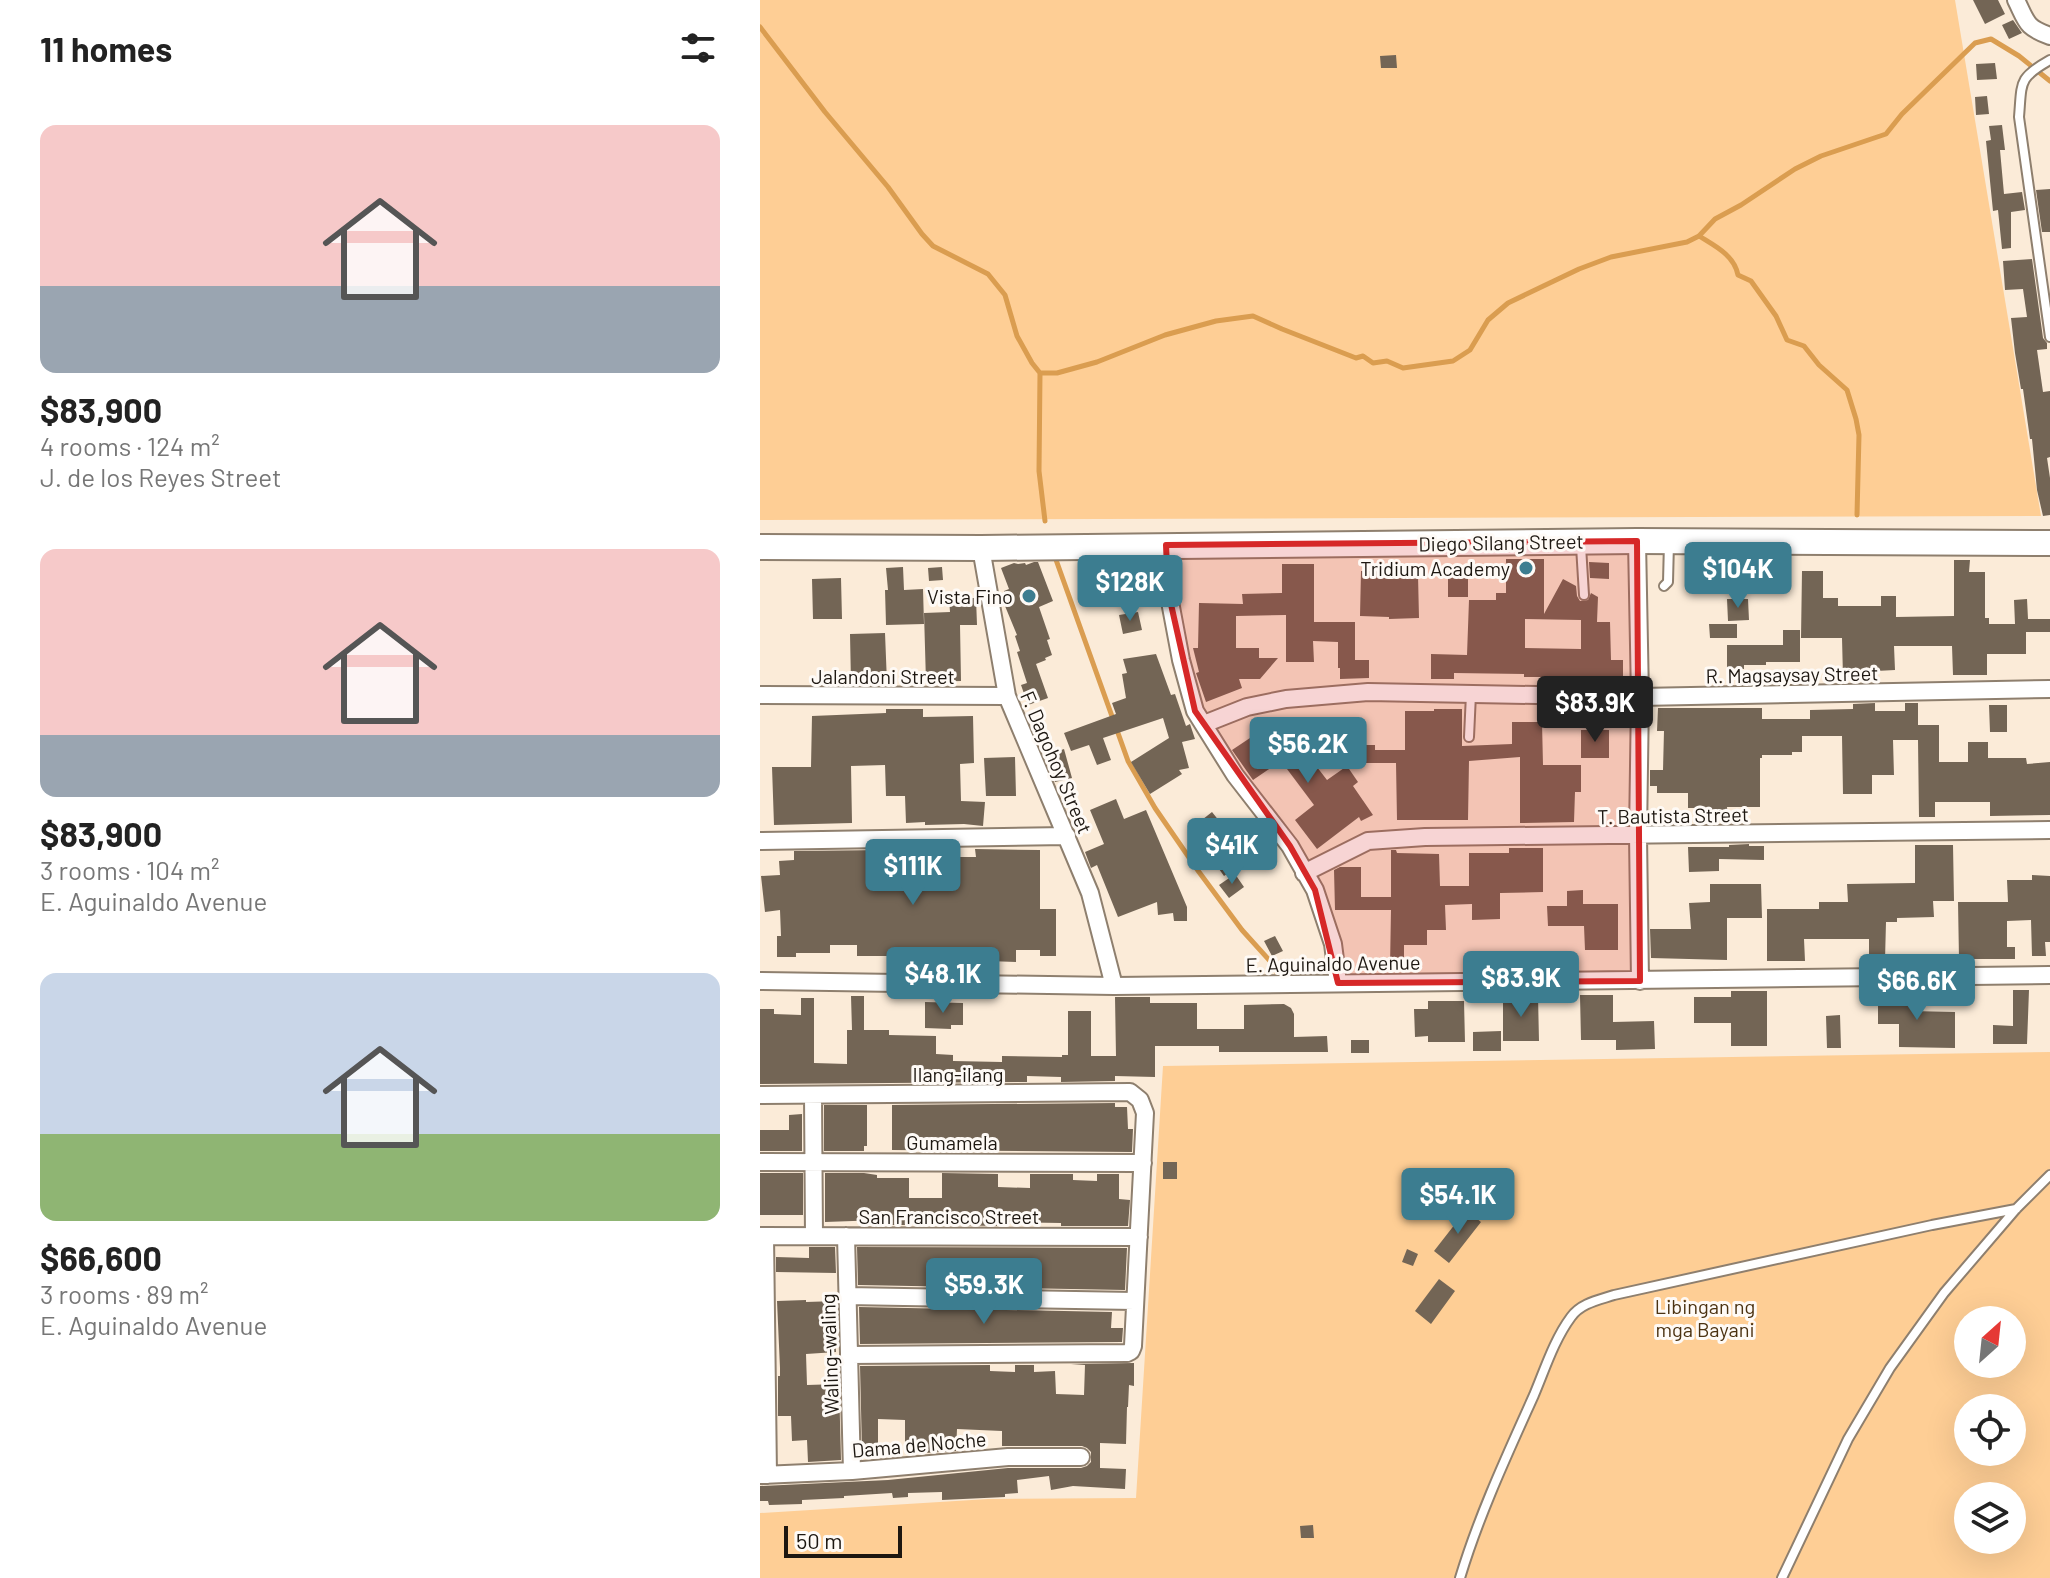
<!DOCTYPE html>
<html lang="en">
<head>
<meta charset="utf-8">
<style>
  body { margin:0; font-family:Barlow,sans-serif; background:#f6f6f6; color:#222; height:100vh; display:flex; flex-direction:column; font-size:30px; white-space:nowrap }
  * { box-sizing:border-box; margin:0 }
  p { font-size:26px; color:#767676 }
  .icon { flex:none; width:44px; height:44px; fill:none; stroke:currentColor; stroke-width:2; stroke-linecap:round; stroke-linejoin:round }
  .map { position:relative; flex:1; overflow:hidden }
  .drawer { display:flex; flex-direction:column; background:#fff; width:760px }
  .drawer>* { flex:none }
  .needle { width:52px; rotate:27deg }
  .buttons { position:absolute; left:1194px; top:1306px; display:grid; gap:16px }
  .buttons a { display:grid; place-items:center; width:72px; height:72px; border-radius:50%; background:#fff; box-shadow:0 8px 32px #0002; font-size:40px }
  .scale { position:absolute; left:24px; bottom:20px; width:118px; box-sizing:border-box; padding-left:8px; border:4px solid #1d1711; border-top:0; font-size:22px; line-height:28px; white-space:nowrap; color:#1d1711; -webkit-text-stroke:6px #fefaf6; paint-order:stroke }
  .price { position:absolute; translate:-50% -68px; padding:0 18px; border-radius:8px; background:#3c7d90; color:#fff; font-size:26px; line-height:52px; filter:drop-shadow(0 2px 4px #0008) }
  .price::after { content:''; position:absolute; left:50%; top:48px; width:24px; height:18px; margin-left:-12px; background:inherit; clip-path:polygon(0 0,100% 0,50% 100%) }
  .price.selected { background:#222; color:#fff }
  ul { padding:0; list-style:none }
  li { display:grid; align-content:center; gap:16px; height:424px; padding:0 40px }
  li span { display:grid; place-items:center; height:248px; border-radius:16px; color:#555 }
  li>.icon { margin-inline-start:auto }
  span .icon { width:144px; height:144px; fill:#fffc; stroke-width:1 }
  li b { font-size:34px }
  h2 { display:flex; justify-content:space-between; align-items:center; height:96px; padding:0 40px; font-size:34px }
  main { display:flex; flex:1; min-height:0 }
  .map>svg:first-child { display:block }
  .green { fill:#fece95; fill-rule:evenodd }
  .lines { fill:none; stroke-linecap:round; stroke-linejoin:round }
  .stream { stroke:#da9d50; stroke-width:5 }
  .building { fill:#736555; fill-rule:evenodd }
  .lane-casing { stroke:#8e7f6e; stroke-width:12 }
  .street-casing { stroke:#8e7f6e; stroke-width:20 }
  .secondary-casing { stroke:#8e7f6e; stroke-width:28 }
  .lane { stroke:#fff; stroke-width:8 }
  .street { stroke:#fff; stroke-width:16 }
  .secondary { stroke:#fff; stroke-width:24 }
  .marked { fill:#d62828; fill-opacity:0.2; stroke:#d62828; stroke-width:6; stroke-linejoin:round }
  .poi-dot { fill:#3c7d90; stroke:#fefaf6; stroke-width:3 }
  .labels { text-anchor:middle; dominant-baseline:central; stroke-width:6; stroke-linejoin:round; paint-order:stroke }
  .street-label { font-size:20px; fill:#1d1711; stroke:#fefaf6 }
  .poi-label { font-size:20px; fill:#1d1711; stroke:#fefaf6; text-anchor:end }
  .park-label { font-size:20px; fill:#4b3211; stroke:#fefaf6 }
</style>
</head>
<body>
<main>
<section class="drawer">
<h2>11 homes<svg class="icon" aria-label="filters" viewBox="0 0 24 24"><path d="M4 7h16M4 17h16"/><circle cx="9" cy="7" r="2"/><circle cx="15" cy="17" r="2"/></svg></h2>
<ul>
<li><span style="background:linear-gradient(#f6c9c9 65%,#9aa5b1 0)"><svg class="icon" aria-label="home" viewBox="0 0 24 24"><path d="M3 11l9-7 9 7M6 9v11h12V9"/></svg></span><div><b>$83,900</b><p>4 rooms · 124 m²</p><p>J. de los Reyes Street</p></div></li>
<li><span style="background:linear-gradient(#f6c9c9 75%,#9aa5b1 0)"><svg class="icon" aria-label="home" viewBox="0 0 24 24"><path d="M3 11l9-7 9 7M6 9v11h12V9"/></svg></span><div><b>$83,900</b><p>3 rooms · 104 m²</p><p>E. Aguinaldo Avenue</p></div></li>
<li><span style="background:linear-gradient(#c9d6e8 65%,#8fb573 0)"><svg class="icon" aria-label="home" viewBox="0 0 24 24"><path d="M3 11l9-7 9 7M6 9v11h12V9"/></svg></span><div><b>$66,600</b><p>3 rooms · 89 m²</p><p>E. Aguinaldo Avenue</p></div></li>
</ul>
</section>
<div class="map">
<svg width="1290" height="1578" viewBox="0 0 1290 1578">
  <rect width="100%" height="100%" fill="#fbebd8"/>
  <path class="green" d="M0,0h1195l86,516 -1281,4z
    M1290,1052v526h-1290v-65l228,-14 148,-1 27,-432zM1208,1320h44v44h-44zM1208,1408h44v44h-44zM1208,1496h44v44h-44z"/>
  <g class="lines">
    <path class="stream" d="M0,27l65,85 63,75 34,47 11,12 55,28 17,21 12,41 15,27 8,10h17l40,-11 68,-27 51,-14 37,-5 29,13 74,29 7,-2 10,7 14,-2 16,7 50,-7 17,-11 18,-30 20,-17 71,-34 32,-12 76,-15 12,-6 16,-17 26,-14 54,-36 26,-13 65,-22 16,-20 73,-71 16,-4 28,17 31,25
      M939,236c16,10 35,19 39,39l13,6 25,35 11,24 17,6 15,19 28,25 9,29 3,16 -2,80
      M280,373l-1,98 6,50
      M295,557l73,204 27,47 44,64 43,58 29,32 6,11"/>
  </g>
  <path class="building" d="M1213,0h25l7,14 -20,10z
    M1253,20l9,13 -13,6 -7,-14z
    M636,55l1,13h-16l-1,-12z
    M1235,63l2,16 -20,1 -1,-16z
    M1227,96l2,18 -13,1 -1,-18z
    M1242,125l3,25h-5l4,44 18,-2 3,18 -14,2v36l-9,1 -4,-39 -5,1 -7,-70 5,-1 -2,-14z
    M1290,189v43h-8l-6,-42z
    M1272,259l11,79 4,5v6l-10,1 6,42 7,-1v66l-3,1 3,20v37l-7,1 -6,-26 -5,-51h-2l-7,-50h-2l-6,-36 -4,-35 16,-1 -4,-28 -18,1 -2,-29z
    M746,559h38v55l19,-35 13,7 1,10 3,5 8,-1 3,-7 7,4 -1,25h13l1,38h12v20l-41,1v-4l-24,-1v1h-34v-3l-70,-1v6h-23v-25l36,1 2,-55h27v-7h10zM765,619l56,1v29l-56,-1z
    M1194,560h16l-1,12h16v46h4v6h26l-1,-24 13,-1 1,20h22v13h-24v22h-39v21h-34l-1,-29h-58l1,24 -19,1v6h-33l-1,-39h-41l1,-67h21v27h15v8h43v-10h15v21l58,-1z
    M274,562h4l15,39 -14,6 11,32 -3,1 5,15 -7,3 1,2 -10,4 12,34 -20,7 -7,-20 6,-2 -10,-31 3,-1 -5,-15 2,-1 -12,-29 4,-1 -5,-14 5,-2 -8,-21 13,-5 4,1 7,-1 1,2z
    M829,562l20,1v16l-19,-1z
    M522,564h32v58h41v38h14v18l-29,1v-11h-2v-26l-25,-1 1,21h-28v-47l-50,1v32h23v10h19l-18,21h-21l3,9 -36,14 -10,-29 3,-1 -6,-24h5l1,-45 44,1 -1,-10 40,-1z
    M143,567l1,23 19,-1 1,35 -38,1 -1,-35h3l-2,-22z
    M182,567l1,13 -14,1 -1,-13z
    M688,568l20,1v28h-20z
    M601,571l42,1v3h15l1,43 -30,1v-2l-29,-1z
    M81,578l1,41h-29l-1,-40z
    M189,598h27l1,27h-17l1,56 -35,1 -2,-69 26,-1z
    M967,599h21l1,21 -21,1z
    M378,612l4,18 -19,4 -4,-19z
    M949,624h28v14h-27z
    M1023,630h17v32h-34v3h-22v4l-17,-1v-23h56z
    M125,633l2,50h-36l-1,-49z
    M396,654l15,41 4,-1 11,32 4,-2 5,15 -13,3 7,26 -10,2 3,4 -32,20 -19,-32 38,-24 -6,-20 -60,20 8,22 -14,5 -8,-20 -18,6 -7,-18 52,-19 -4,-11 14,-5 -4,-24 5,-1 -4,-14z
    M1115,703v8h30v-8h13v22h21v37h29v-20h20v16h38l1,6 23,-2v53l-60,1v-14h-55v15h-16l-1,-77h-25l1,35h-22v19h-29l-1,-58h-40v16h-10v3h-30v3h-2v49h-33l1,12h-16v-11h-24v-15h-31v-7h-7v-16h13l1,-39h-7l1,-23h104v11h48v-9l43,-1v-5z
    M1229,705h18v27h-17z
    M126,709h37v8l50,-1 1,47 -14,1 1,37 24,1 -2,24 -19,-2 -39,1v-3l-19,1 -1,-27h-19l-1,-31 -34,1 1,57 -78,2 -2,-58h39l1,-51 74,-3z
    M674,709h28v37l50,-2v-22h30l1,43h38v27h-6l-1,30 -54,1v-66l-51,4 -1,59h-71l-1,-57h-39l-1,-18h19v5h30v-39h29z
    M505,728l9,14 33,-4 3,20 17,22 20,-14 11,16 -5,4 20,29 -12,6 -2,-4 -42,32 -22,-29 19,-15 -33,-44 -28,19 -21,-30z
    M821,730h28v28h-28z
    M304,749l8,29 -17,4 -11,-26z
    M255,757l1,39h-30l-2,-38z
    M356,799l8,20 22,-9 41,97v14h-13l-1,-8 -15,2 -1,-13 -39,15 -21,-52 -6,3 -6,-16 19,-8 -14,-34z
    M452,812l12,15 -14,11 -12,-15z
    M489,841l7,10 -19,13 2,1 -15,11 -15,-21 15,-10 6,7z
    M989,844v2h15v14l-45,-1v12l-30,1 -1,-25h41v-2z
    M1155,845h38l1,56h-21l1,16 -37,1v4h-11l-1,38h-16v-21h-65l1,22h-38v-52h52v-7h29l-1,-18 68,-1z
    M749,848h34v44l-43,1v26l-28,1v-16l-27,1 1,25h-19v15h-23v21h-14l1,-56h-56l-1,-40 6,-3h21v30h30v-47h5l1,3 42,1 1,32h29v-33h40z
    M215,849l65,1v59h16v47h-16v-6h-24v12l-55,-2v4l-74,2v-10h-30v-11h-27v8h-34v4h-19v-21h4l-1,-26 -15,2 -4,-36 19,-1 -1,-14 15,-1v-9l92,-1 1,37h27l-1,-30h63z
    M475,874l9,13 -15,11 -10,-13z
    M1272,875l18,1v66h-5l1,14h-14l-1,-36 -24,1v26h8v12h-56l-1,-57h50l-1,-22h25z
    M950,884h51l1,34h-35v42l-76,-2 -1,-29h41l-2,-26 21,-1z
    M823,890v14h35v46h-33l-1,-24h-36l-1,-20h20v-15z
    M515,936l8,15 -11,5 -8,-15z
    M1129,990h22v21l44,1v36l-56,-1v-23h-21v-18h4v-12h7z
    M1253,990h16l-2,54h-34v-19l20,1z
    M971,991h36v55h-36v-23h-37v-26h37z
    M820,995h33v27l41,-1 1,28 -39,1v-10h-35z
    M91,996h13v34h25v5l47,1v18l17,1v6l49,1v-6l60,1v-2h6v-44h23v45h25l-1,-59h35v6h47v26h47v-24l40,-1 7,4 3,6v23l33,-1 1,16h-109v-6h-64v31l-40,-1v5l-54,1v-5l-34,-1v6l-267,2v-75h14v5l27,1v-17h13v65l33,1v-34h5z
    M778,996l1,45h-36v-44z
    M668,1001h36l1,41h-37v-6l-13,1 -1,-28h14z
    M165,1002l38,1v22h-12v4l-26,-1z
    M1080,1015l1,33h-14l-1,-32z
    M741,1031v20h-28v-19z
    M591,1040h18v13h-18z
    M355,1103v4h12l1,22h5l-1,23 -240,-2v-45z
    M64,1105h43v41h-3v5h-40z
    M42,1114v37h-42v-21h29v-15z
    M403,1162h14v17h-14z
    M0,1173h43v42h-43z
    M65,1173h39l13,2v3h32v20h33v-25l56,1v13l32,1v-14h43v6l24,1v-7h22v25l11,1 -2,26h-67v-3l-64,-1v4l-52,-1v-6h-34v6h-30v-5l-56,2z
    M706,1210l15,12 -32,41 -15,-12z
    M49,1247h26l1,26 -60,-1v-15l33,1z
    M97,1247l270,1 -2,42 -267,-5z
    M647,1249l11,5 -5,12 -11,-4z
    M679,1279l16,12 -24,33 -16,-13z
    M46,1300v2l31,-1v24h-2l1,27 -30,2 1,31 32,-1 2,76 -33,2 -1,-22 -15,1 -1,-25h-13v-40h2v-8l-3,-67z
    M99,1307l253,5 -1,16h12l-1,14 -262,2z
    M374,1363v23l-5,-1 -1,22h-1l-1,37 -26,-1v25l26,1 -1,20 -52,-3 -22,4 -2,-14 -32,4 1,13 -13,1v3l-63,3v-8l-34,1v4l-15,1 -1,-5 -48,3v2l-42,2v4l-33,1 -1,-4h-8v-15l128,-6 120,-12h73l6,-2 4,-4v-10l-4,-4 -5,-2h-80v-15l-45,-2 -1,22 -31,2v-8h-20v-25l-27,-1v32h-16l-2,-85 130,-1v6l25,1v-7h19v7l21,-1 1,23 28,1 1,-30 -14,-1z
    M553,1525l1,13h-13l-1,-12z"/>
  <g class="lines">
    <defs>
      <path id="lane" d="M1290,60c-32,18 -28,22 -31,57l31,220
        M821,546l3,49
        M904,586l4,-4 1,-40
        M709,737l2,-43
        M700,1578c19,-63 47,-123 74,-183 11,-26 20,-55 37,-78 10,-14 28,-17 43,-22l318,-70 84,-16
        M1022,1578l66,-139 42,-71 54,-75 72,-84 34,-34"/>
      <path id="street" d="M1256,0c11,22 9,27 34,36
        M877,541l3,156 -2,138 2,146
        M406,545l2,46 13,69 14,51 40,64 55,71 25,44 18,54 5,39
        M221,548l26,148 83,197 24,93
        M0,695l247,1
        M444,724l43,-17 39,-8 82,-7 272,5 410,-8
        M0,841l307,-5
        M544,873l64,-32 57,-4 625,-7
        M0,981l354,5 936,-11
        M0,1095l370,-3 10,8 5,13 -12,233 -2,5 -4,2 -278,2
        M53,1095l1,141
        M0,1162l383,1
        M0,1236l379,1
        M5,1236l3,239
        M86,1236l6,235
        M87,1296l287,5
        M0,1475l92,-4 156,-14h73"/>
      <path id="secondary" d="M0,547l221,1 656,-7 413,2"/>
    </defs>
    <use href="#lane" class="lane-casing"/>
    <use href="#street" class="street-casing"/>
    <use href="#secondary" class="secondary-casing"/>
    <use href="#lane" class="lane"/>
    <use href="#street" class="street"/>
    <use href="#secondary" class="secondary"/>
  </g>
  <path class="marked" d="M877,541l3,440 -302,2 -23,-93 -25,-44 -95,-135 -27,-120 -2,-46z"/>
  <g class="poi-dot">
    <circle cx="766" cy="568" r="8"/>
    <circle cx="269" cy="596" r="8"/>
  </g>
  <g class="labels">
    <g class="street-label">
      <text transform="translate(741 542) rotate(-1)">Diego Silang Street</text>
      <text transform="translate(1032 674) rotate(-1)">R. Magsaysay Street</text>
      <text x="123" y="676">Jalandoni Street</text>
      <text transform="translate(297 762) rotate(67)">F. Dagohoy Street</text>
      <text transform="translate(913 815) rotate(-1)">T. Bautista Street</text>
      <text transform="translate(573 963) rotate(-1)">E. Aguinaldo Avenue</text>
      <text x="198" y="1074">Ilang-ilang</text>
      <text x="192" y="1142">Gumamela</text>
      <text x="189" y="1216">San Francisco Street</text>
      <text transform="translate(69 1354) rotate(-92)">Waling-waling</text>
      <text transform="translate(159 1444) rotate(-5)">Dama de Noche</text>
    </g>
    <g class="poi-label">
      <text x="750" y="568">Tridium Academy</text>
      <text x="253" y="596">Vista Fino</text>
    </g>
    <g class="park-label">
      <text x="945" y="1306">Libingan ng<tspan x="945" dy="23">mga Bayani</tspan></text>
    </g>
  </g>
</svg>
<div class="buttons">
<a><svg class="needle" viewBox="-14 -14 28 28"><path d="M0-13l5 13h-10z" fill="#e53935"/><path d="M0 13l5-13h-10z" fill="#767676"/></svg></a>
<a><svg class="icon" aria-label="locate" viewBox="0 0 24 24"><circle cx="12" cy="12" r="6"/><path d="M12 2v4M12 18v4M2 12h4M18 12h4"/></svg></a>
<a><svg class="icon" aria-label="layers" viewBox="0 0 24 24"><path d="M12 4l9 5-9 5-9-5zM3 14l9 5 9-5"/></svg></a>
</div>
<div class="scale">50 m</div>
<b class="price" style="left:978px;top:610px">$104K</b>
<b class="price" style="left:370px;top:623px">$128K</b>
<b class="price selected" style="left:835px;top:744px">$83.9K</b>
<b class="price" style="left:548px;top:785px">$56.2K</b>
<b class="price" style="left:472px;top:886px">$41K</b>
<b class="price" style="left:153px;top:907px">$111K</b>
<b class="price" style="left:183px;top:1015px">$48.1K</b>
<b class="price" style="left:761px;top:1019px">$83.9K</b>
<b class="price" style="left:1157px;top:1022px">$66.6K</b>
<b class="price" style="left:698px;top:1236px">$54.1K</b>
<b class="price" style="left:224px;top:1326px">$59.3K</b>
</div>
</main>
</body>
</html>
